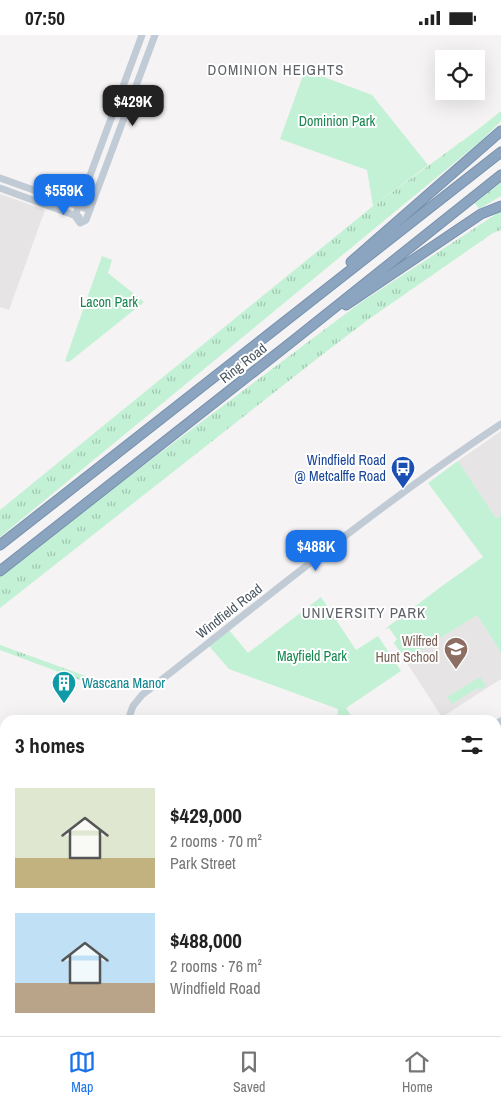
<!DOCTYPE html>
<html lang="en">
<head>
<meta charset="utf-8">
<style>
  body { margin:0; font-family:"Archivo Narrow",sans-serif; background:#f6f6f6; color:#222; height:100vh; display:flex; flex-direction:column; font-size:19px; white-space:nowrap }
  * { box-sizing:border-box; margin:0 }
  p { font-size:16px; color:#767676 }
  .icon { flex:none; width:28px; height:28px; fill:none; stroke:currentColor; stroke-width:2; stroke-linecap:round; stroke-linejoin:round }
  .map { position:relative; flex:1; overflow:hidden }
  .side { position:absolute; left:0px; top:680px; width:501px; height:321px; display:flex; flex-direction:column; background:#fff; border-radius:15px 15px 0 0; box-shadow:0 5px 20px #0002 }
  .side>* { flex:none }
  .buttons { position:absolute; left:435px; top:15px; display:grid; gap:10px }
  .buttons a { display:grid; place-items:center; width:50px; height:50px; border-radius:0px; background:#fff; box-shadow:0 5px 20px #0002; font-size:25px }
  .price { position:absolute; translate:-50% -42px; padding:0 11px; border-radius:10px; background:#1a73e8; color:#fff; font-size:16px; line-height:32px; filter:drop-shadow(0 1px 2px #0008) }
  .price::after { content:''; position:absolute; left:50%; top:30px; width:15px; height:11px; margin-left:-8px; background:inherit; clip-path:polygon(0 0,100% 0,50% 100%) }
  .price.current { background:#222; color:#fff }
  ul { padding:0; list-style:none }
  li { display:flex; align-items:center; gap:15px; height:125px; padding:0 15px }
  li span { display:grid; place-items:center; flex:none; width:140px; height:100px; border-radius:0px; color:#555 }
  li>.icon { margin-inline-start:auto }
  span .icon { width:60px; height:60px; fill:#fffc; stroke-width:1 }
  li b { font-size:21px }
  h2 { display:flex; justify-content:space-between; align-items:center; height:60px; padding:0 15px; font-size:21px }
  .status { display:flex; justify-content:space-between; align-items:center; height:35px; padding:0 25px; background:#fff; direction:ltr }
  .status svg { height:14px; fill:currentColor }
  .menu { display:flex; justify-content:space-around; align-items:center; height:70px; border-top:1px solid #e0e0e0; background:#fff; font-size:14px; color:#767676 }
  .menu a { display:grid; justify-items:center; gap:2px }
  .menu .current { color:#1a73e8 }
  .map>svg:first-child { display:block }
  .education { fill:#e6e4e5 }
  .grass { fill:url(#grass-tufts) }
  .cemetery { fill:url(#cemetery-stones) }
  .green { fill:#c3f1d5 }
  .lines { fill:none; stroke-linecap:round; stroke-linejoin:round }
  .highway-casing { stroke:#7690ad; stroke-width:11 }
  .secondary { stroke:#c1cbd6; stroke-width:7 }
  .highway { stroke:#8ba5c1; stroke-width:9 }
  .labels { text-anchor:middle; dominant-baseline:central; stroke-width:4; stroke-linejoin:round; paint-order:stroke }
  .park-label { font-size:14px; fill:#17864f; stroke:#fff }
  .street-label { font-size:14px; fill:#4a5661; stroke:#fff }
  .transit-label { font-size:14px; fill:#164399; stroke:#fff; text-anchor:end }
  .education-label { font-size:14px; fill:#785e54; stroke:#fff; text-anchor:end }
  .culture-label { font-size:14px; fill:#0d838f; stroke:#fff; text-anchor:start }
  .neighbourhood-label { font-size:15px; letter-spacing:1px; fill:#5f6368; stroke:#fff }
</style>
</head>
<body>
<div class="status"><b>07:50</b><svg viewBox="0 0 49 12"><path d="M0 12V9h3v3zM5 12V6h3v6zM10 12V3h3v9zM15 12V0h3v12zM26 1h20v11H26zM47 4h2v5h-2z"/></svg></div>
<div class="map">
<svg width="501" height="1001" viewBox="0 0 501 1001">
  <defs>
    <pattern id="grass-tufts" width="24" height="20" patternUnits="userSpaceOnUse" patternTransform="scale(1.25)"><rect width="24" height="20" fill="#c3f1d5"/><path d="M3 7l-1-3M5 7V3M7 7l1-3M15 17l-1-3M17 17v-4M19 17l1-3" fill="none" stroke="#a0c6b0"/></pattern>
    <pattern id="cemetery-stones" width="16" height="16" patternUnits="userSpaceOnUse" patternTransform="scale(1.25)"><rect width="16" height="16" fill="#c3f1d5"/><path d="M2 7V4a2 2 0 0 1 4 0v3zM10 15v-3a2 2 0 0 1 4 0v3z" fill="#a0c6b0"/></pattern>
  </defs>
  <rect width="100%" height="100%" fill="#f5f3f3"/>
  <path class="education" d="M0,159l45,16 -36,100 -9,-3z
    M501,396v84l-5,3 -38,-57z
    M477,580l24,38v26l-59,38 -37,-57z"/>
  <path class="grass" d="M501,76v10l-19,19 -482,397v-27l373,-304 103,-75z
    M501,147v14l-22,13 -4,-6z
    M501,176v19l-8,3 -124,86 -46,35 -323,254v-31l88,-70 272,-204z
    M0,610l105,38v1h-4l-2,3 -99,-37z
    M496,951l5,2v48h-72l2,-5h65z"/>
  <path class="cemetery" d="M0,771l5,2v223h426l-2,5h-429z"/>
  <path class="green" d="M305,35l67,25 56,70 -55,41 -6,-36 -87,-31z
    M102,221l10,4 -4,13 36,29 -75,60 -4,-1z
    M458,426l38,57 5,-3v138l-24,-38 -72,45 -11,-17 3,-4 -8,-11 -4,1 57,-43 41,-29 -55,-74z
    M321,562l35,53 22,-14 23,35 -55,37 8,12h-17l1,-11 -109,-40 -20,-23 20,-16 19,23z
    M480,642l6,9 -7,4 -2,-2 -25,16 -5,-7z
    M501,799v138l-5,-2v-132z"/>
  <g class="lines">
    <defs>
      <path id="highway" d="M351,227l150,-131
        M346,270l135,-91 20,-8
        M0,510l501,-393
        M0,536l294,-231 207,-165"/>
    </defs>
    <use href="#highway" class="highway-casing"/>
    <path class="secondary" d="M142,0l-67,181 5,7 6,-3 69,-185
      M0,143l90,32
      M0,153l79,29
      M128,685l5,-14 9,-11c118,-92 234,-188 359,-271
      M496,689l5,-3
      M0,761l5,2
      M496,943l5,2"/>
    <use href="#highway" class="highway"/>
  </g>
  <defs>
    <symbol id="bus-pin" viewBox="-11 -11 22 30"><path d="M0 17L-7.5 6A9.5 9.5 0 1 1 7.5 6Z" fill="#1a4fb4" stroke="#fff"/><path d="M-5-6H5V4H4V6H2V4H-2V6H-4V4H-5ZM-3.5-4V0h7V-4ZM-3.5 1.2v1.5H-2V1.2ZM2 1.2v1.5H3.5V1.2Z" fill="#fff"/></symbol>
    <symbol id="school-pin" viewBox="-11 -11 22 30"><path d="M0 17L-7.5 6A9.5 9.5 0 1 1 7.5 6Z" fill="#8d6e63" stroke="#fff"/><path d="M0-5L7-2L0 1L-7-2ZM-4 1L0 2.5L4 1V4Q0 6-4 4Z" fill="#fff"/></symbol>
    <symbol id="building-pin" viewBox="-11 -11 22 30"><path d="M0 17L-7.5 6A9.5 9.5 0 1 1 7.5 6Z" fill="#0f9aa8" stroke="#fff"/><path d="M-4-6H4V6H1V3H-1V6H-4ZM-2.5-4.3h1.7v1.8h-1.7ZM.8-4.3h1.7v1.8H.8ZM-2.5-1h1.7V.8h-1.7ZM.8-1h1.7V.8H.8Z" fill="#fff"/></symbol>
  </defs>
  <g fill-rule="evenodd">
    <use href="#bus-pin" x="389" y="419" width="28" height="38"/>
    <use href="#school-pin" x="442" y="600" width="28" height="38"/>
    <use href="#building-pin" x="50" y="634" width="28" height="38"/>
  </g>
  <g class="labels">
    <g class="park-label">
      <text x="337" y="86">Dominion Park</text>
      <text x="109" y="267">Lacon Park</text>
      <text x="312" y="621">Mayfield Park</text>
    </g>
    <g class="street-label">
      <text transform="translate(243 328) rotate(-38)">Ring Road</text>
      <text transform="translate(229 576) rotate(-38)">Windfield Road</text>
    </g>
    <g class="transit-label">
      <text x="386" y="425">Windfield Road<tspan x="386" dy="16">@ Metcalffe Road</tspan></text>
    </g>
    <g class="education-label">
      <text x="438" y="606">Wilfred<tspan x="438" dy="16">Hunt School</tspan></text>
    </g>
    <g class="culture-label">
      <text x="82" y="648">Wascana Manor</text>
    </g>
    <g class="neighbourhood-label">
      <text x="276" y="34">DOMINION HEIGHTS</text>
      <text x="364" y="577">UNIVERSITY PARK</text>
    </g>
  </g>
</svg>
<div class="buttons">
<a><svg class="icon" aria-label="locate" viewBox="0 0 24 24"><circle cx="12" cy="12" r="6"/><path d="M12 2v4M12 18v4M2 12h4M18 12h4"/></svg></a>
</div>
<b class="price current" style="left:133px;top:92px">$429K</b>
<b class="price" style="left:64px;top:181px">$559K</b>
<b class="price" style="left:316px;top:537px">$488K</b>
<section class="side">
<h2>3 homes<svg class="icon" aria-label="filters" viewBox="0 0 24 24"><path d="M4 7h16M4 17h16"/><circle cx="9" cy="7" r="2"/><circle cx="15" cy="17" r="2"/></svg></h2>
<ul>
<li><span style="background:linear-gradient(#dfe7d0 70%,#c2b280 0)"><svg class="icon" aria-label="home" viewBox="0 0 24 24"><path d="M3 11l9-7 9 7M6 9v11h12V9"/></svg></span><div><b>$429,000</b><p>2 rooms · 70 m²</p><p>Park Street</p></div></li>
<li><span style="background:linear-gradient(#bfe0f5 70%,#b9a48a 0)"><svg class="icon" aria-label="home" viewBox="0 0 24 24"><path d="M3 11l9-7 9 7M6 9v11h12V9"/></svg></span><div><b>$488,000</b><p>2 rooms · 76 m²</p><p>Windfield Road</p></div></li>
</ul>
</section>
</div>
<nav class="menu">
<a class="current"><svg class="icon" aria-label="map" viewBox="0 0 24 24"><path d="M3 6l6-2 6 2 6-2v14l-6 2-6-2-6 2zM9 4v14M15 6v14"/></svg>Map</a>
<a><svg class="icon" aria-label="saved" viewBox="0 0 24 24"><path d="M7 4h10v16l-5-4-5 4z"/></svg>Saved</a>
<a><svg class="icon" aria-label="home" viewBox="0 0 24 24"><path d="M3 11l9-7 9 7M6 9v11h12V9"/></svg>Home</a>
</nav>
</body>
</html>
